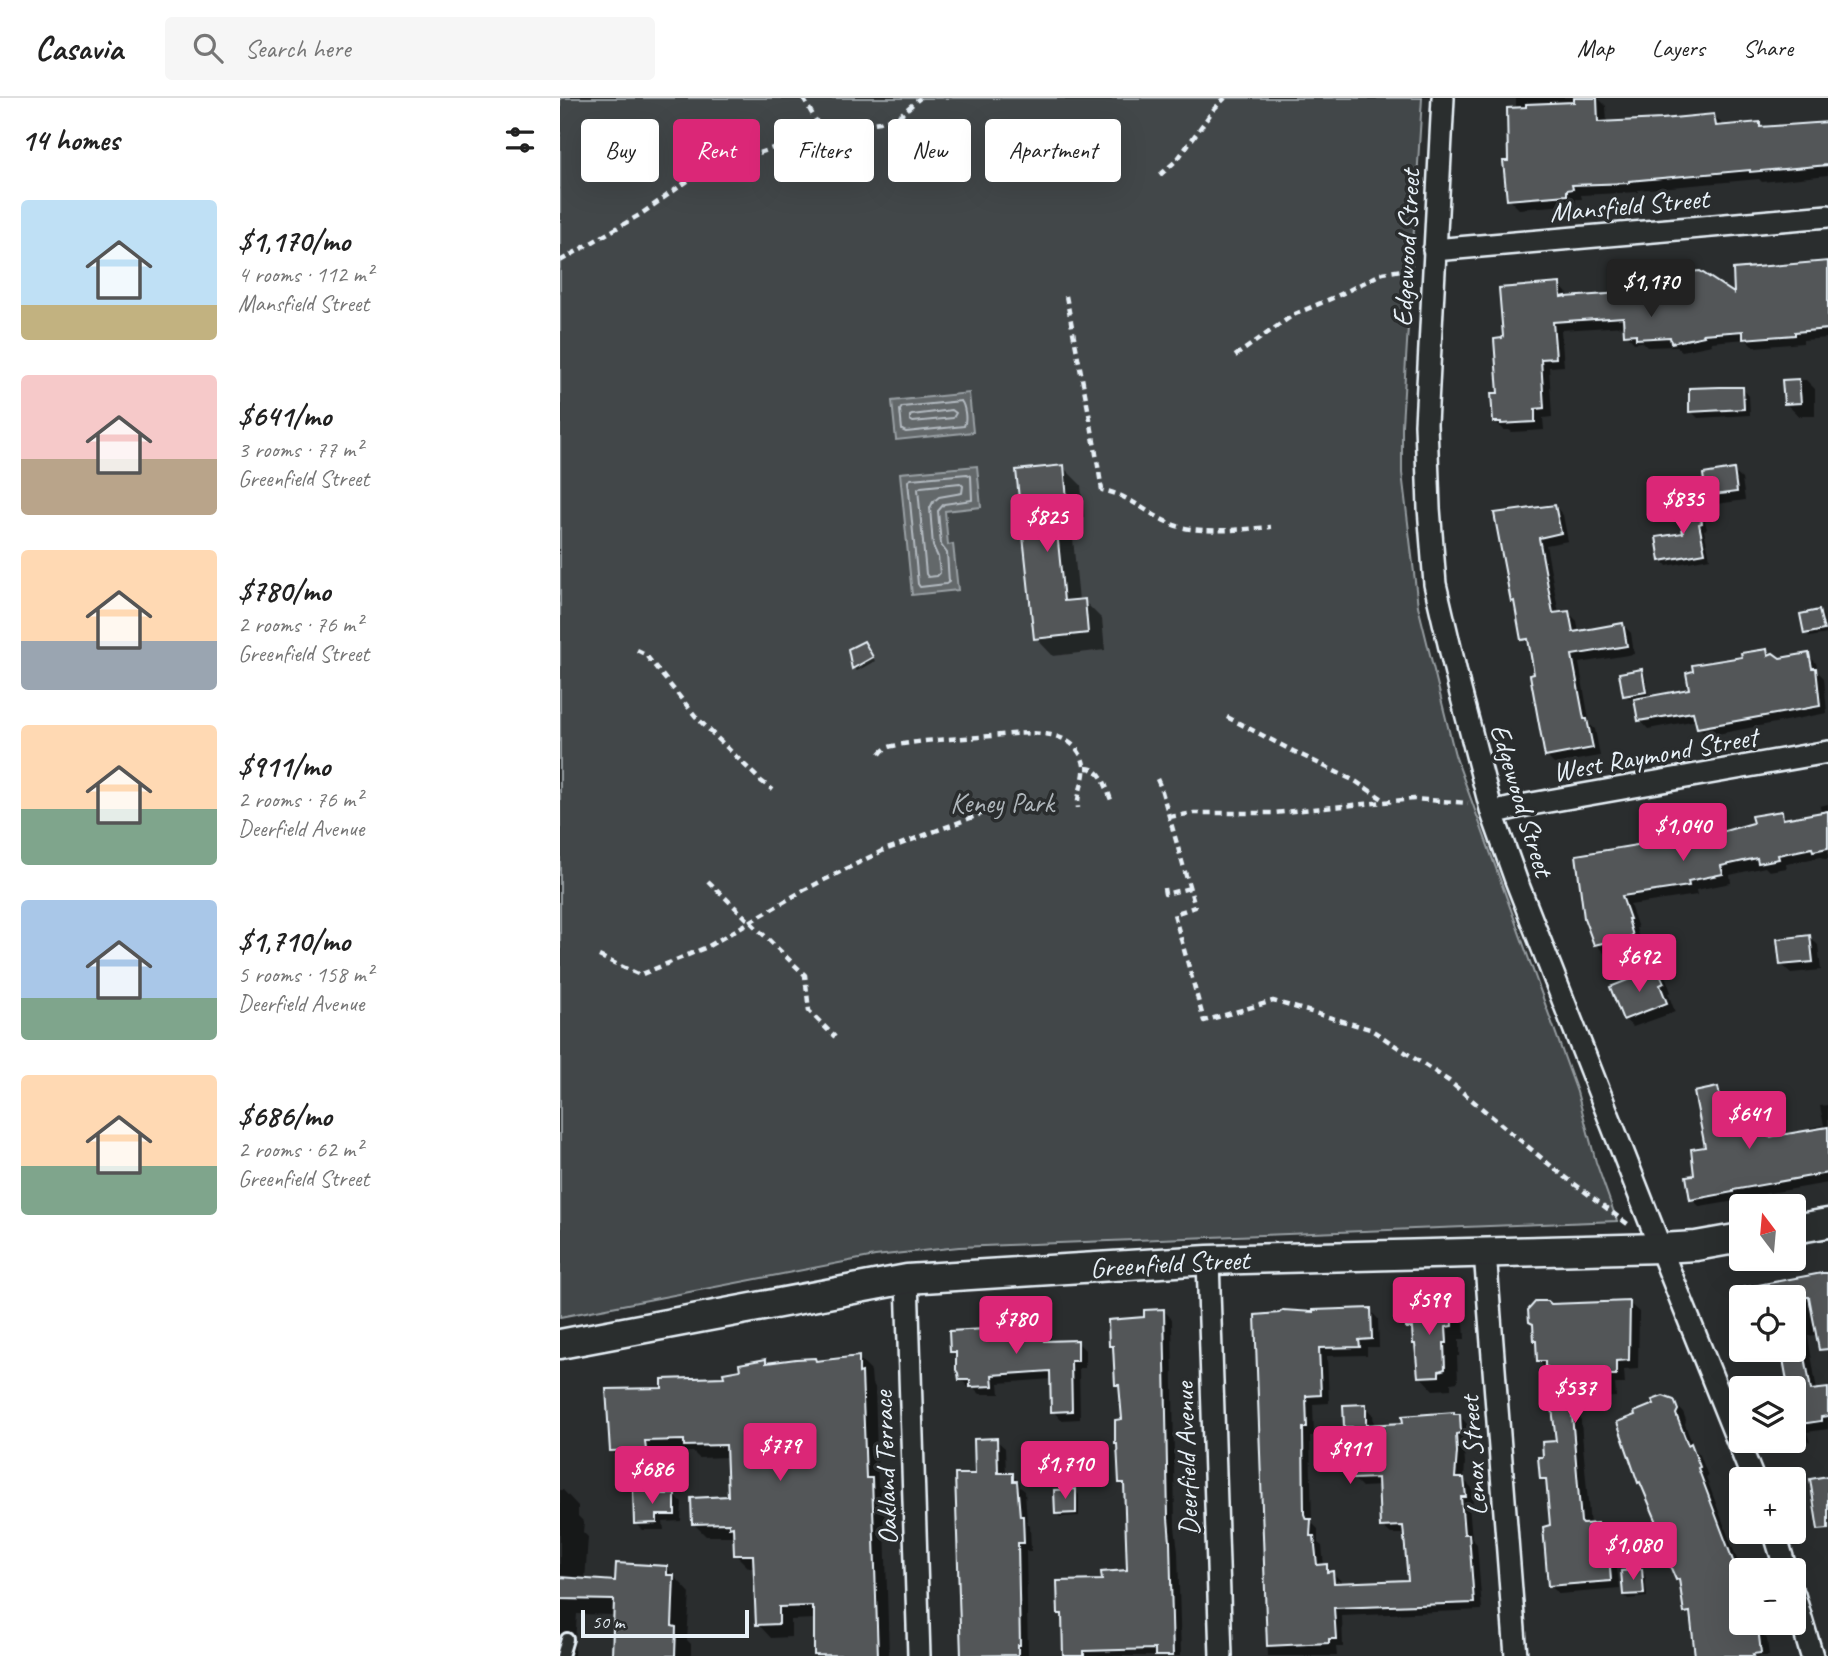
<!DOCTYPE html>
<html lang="en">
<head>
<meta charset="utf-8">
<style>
  body { margin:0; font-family:Caveat,sans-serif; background:#f6f6f6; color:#222; height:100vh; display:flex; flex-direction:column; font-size:26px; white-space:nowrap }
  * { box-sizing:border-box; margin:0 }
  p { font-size:23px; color:#767676 }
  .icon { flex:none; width:38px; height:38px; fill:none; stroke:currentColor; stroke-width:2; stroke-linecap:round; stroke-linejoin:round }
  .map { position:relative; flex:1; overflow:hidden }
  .drawer { display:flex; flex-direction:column; background:#fff; width:560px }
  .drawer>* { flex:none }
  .hud { position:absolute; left:21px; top:21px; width:665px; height:63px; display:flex; gap:14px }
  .needle { width:46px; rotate:344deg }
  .fabs { position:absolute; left:1169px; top:1096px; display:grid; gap:14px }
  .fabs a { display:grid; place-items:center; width:77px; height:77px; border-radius:7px; background:#fff; box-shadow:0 7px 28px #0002; font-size:35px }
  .scale { position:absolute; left:21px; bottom:18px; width:168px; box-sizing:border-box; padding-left:7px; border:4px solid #e8f1f8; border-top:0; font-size:19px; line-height:24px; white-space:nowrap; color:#e8f1f8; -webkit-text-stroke:5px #2a2d2e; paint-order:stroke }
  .price { position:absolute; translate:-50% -60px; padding:0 16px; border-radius:7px; background:#db2777; color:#fff; font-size:23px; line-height:46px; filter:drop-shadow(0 2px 4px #0008) }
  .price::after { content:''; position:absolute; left:50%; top:42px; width:21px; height:16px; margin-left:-10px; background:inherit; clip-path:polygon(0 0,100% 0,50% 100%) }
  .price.on { background:#222; color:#fff }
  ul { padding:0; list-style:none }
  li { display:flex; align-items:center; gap:21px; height:175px; padding:0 21px }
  li span { display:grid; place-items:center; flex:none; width:196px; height:140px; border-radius:7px; color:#555 }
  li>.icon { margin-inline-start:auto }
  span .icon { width:84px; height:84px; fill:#fffc; stroke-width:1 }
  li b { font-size:30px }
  h2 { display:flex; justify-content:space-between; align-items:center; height:84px; padding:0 21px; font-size:30px }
  .chip { padding:0 24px; border-radius:7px; background:#fff; box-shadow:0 7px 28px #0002; font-size:24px; line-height:63px }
  .chip.on { background:#db2777; color:#fff }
  header { display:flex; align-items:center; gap:42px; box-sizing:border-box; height:98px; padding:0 35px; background:#fff; border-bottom:2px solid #e0e0e0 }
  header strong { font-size:33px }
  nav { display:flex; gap:38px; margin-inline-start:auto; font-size:24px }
  .search { width:490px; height:63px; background:#f6f6f6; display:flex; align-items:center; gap:18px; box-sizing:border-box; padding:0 24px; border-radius:7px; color:#767676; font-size:26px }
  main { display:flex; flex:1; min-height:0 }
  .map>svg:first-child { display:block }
  .green { fill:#424648; stroke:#959ca0; stroke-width:2 }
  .water { fill:#63686b; stroke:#989fa3; stroke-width:2 }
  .shadow { fill:#0007 }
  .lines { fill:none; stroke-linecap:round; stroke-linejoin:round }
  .shore { stroke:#b3bac0; stroke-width:2 }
  .building { fill:#535759; stroke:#e8f1f8; stroke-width:2 }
  .lane-casing { stroke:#e8f1f8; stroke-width:16 }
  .street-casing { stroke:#e8f1f8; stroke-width:26 }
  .secondary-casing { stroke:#e8f1f8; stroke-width:33 }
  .path { stroke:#e8f1f8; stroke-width:4.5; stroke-dasharray:7 5; stroke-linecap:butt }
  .lane { stroke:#2a2d2e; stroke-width:10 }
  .street { stroke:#2a2d2e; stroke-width:21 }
  .secondary { stroke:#2a2d2e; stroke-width:28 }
  .labels { text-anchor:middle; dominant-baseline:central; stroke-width:7; stroke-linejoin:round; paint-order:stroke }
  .street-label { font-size:28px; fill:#e8f1f8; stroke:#2a2d2e }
  .park-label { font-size:28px; fill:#aeb5ba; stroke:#2a2d2e }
</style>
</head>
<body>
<header>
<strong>Casavia</strong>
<div class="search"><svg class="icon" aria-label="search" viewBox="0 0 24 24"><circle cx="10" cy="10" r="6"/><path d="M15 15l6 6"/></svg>Search here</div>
<nav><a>Map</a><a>Layers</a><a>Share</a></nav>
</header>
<main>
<section class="drawer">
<h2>14 homes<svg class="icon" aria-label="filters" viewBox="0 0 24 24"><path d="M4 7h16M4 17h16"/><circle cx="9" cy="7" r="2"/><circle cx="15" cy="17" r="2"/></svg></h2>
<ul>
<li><span style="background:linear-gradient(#bfe0f5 75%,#c2b280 0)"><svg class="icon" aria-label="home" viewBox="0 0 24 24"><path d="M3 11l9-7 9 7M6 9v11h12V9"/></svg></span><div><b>$1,170/mo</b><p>4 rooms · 112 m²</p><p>Mansfield Street</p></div></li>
<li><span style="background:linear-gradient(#f6c9c9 60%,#b9a48a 0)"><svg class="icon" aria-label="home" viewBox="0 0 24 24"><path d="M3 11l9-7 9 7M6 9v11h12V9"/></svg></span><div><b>$641/mo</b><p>3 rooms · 77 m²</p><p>Greenfield Street</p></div></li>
<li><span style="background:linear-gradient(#ffd9b3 65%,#9aa5b1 0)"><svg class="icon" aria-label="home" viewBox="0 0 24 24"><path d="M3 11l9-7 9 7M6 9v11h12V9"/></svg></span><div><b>$780/mo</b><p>2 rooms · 76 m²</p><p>Greenfield Street</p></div></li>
<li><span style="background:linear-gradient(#ffd9b3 60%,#7fa58c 0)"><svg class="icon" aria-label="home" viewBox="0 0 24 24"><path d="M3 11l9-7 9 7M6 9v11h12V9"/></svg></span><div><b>$911/mo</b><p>2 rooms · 76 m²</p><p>Deerfield Avenue</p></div></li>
<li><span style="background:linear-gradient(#a9c7e8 70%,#7fa58c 0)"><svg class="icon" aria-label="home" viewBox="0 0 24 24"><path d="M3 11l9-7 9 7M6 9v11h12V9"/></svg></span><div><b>$1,710/mo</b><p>5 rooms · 158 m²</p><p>Deerfield Avenue</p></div></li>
<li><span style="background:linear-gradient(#ffd9b3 65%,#7fa58c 0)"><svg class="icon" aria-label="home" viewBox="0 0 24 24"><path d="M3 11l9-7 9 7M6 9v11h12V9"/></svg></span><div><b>$686/mo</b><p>2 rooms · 62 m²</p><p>Greenfield Street</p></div></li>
</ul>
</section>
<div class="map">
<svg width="1268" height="1558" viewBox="0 0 1268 1558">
  <rect width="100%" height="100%" fill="#2a2d2e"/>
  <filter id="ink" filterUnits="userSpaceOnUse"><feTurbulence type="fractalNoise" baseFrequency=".0143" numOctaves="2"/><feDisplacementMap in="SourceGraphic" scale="14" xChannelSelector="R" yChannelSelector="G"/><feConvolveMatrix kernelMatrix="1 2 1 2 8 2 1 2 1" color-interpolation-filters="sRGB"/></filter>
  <g filter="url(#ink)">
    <path class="green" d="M0,0h862l-20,327v48l16,133 37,149 122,337 19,70 21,59 -658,26 -84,9 -315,61z"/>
    <path class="water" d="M409,295l4,39 -77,8 -4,-39z
      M417,368l4,41 -36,4 3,34 5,-1 5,46 -46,5 -12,-122z"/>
    <path class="shadow" d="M956,0h82l8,8 1,17 107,-7 11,11 34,-3 4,5 65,-6v52l-66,7 -3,-3 -121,11v2l-57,3 1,4h-6v5l-57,5 -10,-10 1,-37 6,-52z
      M1268,165v75l-25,2v3l-49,4 -8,-8 -35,3 1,3 -30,6 -6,-5 -29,1 -5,-5 -8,1 -8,-9 -1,-8 -64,4 3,36 -15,1 3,50 -9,1 1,12 -32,2 -3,-2h-5l-9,-9 5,-27 3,-54 56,-55 9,9 1,5 167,-3 -1,-26z
      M1246,282l9,9v27h-16l-14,-13 -1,-22z
      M1183,291l6,7 1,19 -52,3 -7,-7z
      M503,369l18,18 3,32 -13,1 8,83h5l18,18 3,31 -52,6 -17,-18 -18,-166z
      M1173,373l9,8 3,21 -28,4 -9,-8z
      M1137,406l5,5 5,20 -3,1 6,28 -43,8 -5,-6 23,-26z
      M995,408l8,9 5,26 -22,4 13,69 10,-1 8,8 2,12 44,-8 8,8 3,21 -55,9 11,62 5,4 5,27 -46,8 -8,-8 -10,-80 -5,-29 -8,-8 -6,-34 -4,-4 -17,-86z
      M1259,514l4,3 4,19 -17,3 -4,-4z
      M304,545l11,18 -18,10 -3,-3z
      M1206,553l14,9 28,-5 8,8 2,9 6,6 3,35 -120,23 -9,-9 -1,-7 -49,9 -8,-9 -4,-22 -7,1 -4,-4 16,-24 4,4 4,23 42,-7 53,-32z
      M1268,706v55h-4l-3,-2 -35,7 1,4 -18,3 -4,-4 -35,8 1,8 -35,7 1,5 -67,10 8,23h-2l5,17 -36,9 -9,-10 49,-98 39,-13 34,-6 7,6 30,-9 26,-12 7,7 33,-5 -1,-8z
      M1249,838l9,9 3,25 -30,3 -9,-8z
      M1097,872l9,8 5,14 -3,1 7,19 -42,15 -9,-8z
      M1158,991l8,9 3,14 21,-4 8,8 1,5 4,4 2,12 5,2 40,-7 -1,-4 15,-3 -4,-19 8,-1v78l-88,15 1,2 -41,7 -8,-8 4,-23 11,-28z
      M1262,1176h6v59l-20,3 9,55 11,-2v40l-21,3 3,10 -16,-9v-45h-6l-5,-39h11v-52h-53v10l-3,-17 17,-3v-3l14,-3 3,3z
      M1069,1205l10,9 -1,57 -14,1 1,14h-10l1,13 -37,2 11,126h8l15,17 7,47 -61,5 -9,-9 2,-59 -4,-41 -6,-6 3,-21 13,-16 -10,-72 -10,-9 12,-55z
      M891,1209l13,14 1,18h-6v17h-2l1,26 -7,1v6l-18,1 -13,-14 -6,-42 -6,-7z
      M810,1212l8,9 1,28h-12v8l-40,1 2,47 -16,1 1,32h-4l2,87 6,6v14l4,3 2,20h2l15,15v4l69,-4 -4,-47h-15l-9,-8 -2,-40 -18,1 -9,-9v-44l-7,-7 19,-21 8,8 1,12 31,-1 54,-10 8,9 2,17h-6l2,21 -1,18 8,8 1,17h-4l3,34 5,5 5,66 -140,6 1,31h-7l1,9h-69l-11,-339z
      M604,1213l8,8 3,208 3,25 3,104h-116l-1,-39 -4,-3 43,-32 25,-10 -2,-84 -5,-5 3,-62 -3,-32 -5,-5 -1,-34 -5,-5 35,-26z
      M482,1220l8,8 1,16h26l8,8v18h-6l1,51 -19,1 -8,-9 -1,-32 -53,4 1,11h-20l-6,-6h-5l-8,-9 -3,-21 -7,-7 54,-21z
      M298,1260l13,13 1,13 3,3 3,99 6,7 5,163h-72l-1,-2v-35l-25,1v17l-20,1 -13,-14 -3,-56h-6l-13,-13 -1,-19h-29l-13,-13 36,-25 -1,-41 -29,1 -6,-6 -35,1v10h-34l-13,-13 53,-61 61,-10 40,-18 4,3 46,-5 3,3z
      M1113,1304l10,10 3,8 -1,4 9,25 6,6 8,21 -2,1 35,93v52h17l1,9 8,8 2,17h-72l-4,-37 -7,-7 -5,-30 -3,-3 -19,-58 -16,-35 -4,-4z
      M436,1342l9,8 1,27h6l8,8v4l5,4 2,32 3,3 1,25h-5l2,105h-65l-6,-180h20z
      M0,1392h3l15,16v10l6,6 -1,10 5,5 -3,44 32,2 49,-16 24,26 -3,47 4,4v12h-78l2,-41 -38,-1 -3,42h-14z
      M95,1392l6,5h13l8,8 -1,18 -18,1 1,8h-21l-7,-7z
      M516,1393l3,4v21l-19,1 -4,-4z
      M1081,1473l4,3 2,23 -19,2 -4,-4z"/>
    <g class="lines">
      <path class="shore" d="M401,303c4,5 6,19 3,25l-58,6 -4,-2 -2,-20 2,-3z
        M392,312l4,3 -3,5 -40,4 -3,-2v-4l2,-1z
        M407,376l4,2 1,24 -28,4 -6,7 3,34 6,8 2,29 -3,2 -26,3 -2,-3 -10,-103 3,-2z
        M400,385l3,3 -1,7 -23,4 -6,5 -3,6 3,38 5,11 2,16 -3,3 -9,1 -2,-3 -8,-85 3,-2z"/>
    </g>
    <path class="building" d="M1014,0h23l1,24 64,-3 52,-5 2,12 44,-4v5l68,-5v43l-78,7v-2l-121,11v2l-57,2 1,4 -6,1v5l-60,5 -4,-39h5l-1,-53 19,-1v-3l48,-2z
      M1268,163v68l-33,3v3l-52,4v-8l-40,3 1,2 -33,7 -1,-6 -34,2v-5l-12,1 -1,-18 -70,5 3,36 -15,1 3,49 -9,1v13l-34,2v-2h-8l-2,-29h7l-4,-54 8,-1 1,-2 -4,-48 61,-5 1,14 5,-1v1l55,-4 -1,-15 80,-7 34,22 -1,-24z
      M1239,281l2,24 -17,1 -2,-24z
      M1160,289h23l1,22 -55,3v-24z
      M504,367l3,35 -13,1 10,100 21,-2 3,34 -54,6 -18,-169z
      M1174,371l3,23 -31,4 -3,-22z
      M1137,404l5,21 -3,1 6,29 -45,8 -4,-24 27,-4 -6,-26z
      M995,407l6,28 -22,5 14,75 16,-2 4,21 50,-9 4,23 -55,9 12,64h3l6,29 -48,9 -15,-82 4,-1 -6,-35 -7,1 -7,-39 -3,1 -17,-89z
      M1259,512l5,20 -20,4 -4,-20z
      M304,543l9,16 -21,12 -4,-20z
      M1207,551l1,6 5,-2 7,5 29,-5 3,15h4l4,38 -123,22 -4,-16 -55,9 -4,-22 55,-10 -3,-16 7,-2 -1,-6 50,-8 -1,-4z
      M1082,571l4,23 -23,4 -4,-23z
      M1222,713l1,8 45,-8v37l-15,3 -1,-3 -34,7 1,4 -21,4 -1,-5 -36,8 2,8 -35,7 1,5 -67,10 8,23h-2l5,17 -39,9 -10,-27 -8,-63 67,-11v-2h3l-2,-7 38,-7v3l37,-6 2,7 32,-9 -2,-7z
      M1250,837l3,27 -33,3 -3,-26z
      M1097,870l7,15 -4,2 7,18 -44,17 -13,-33z
      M1158,989l5,24 27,-5 2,9 3,-1 4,22 9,-1 1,2 59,-10v46l-95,17v2l-43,8 -4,-24 8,-1 -3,-26 14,-2 -11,-55z
      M1262,1175h6v76l-9,1 -10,-53h-66l-1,-9z
      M976,1203h12l3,3 79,-3 -1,59 -13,1v14h-10l1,13 -37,2 11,132 2,2 15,-1 1,8 5,-1 3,24h2l2,27 -63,5 -5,-59 7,-2 -4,-46h-6l-2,-22h5l-1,-15 14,-1 -9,-74h-2v-6h-8l-1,-20h-2l-1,-17 -4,-2 -1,-12z
      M891,1207l1,21 -6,1 1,16h-3l1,26 -6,2v5l-21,1 -3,-33h-2l-1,-16h-6l-1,-21z
      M811,1210l1,31 -13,1 1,7 -41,1 2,47 -15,1 1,32h-4l1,86 2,5h5l-1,17h4l3,29 10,-1v8l6,-1 1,12 74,-3 -5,-54 -23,1 -2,-49 -26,1v-52h-8l-1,-22 23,-1v21l37,-2 -1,-7 52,-4v2h6l1,19 -5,1 1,18 -2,26h9l2,19h-5l3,37h5l5,69 -140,5 2,31h-7v4l-62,3 -12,-331 24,-2 4,-3 30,2v-2z
      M604,1211l4,209 2,24 3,114h-18v-7l-71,2v5h-21l-1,-42h-4l-1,-33 45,-1 -1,-8 26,-2 -3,-87h-5l-2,-39h-2v-24l7,-1 -3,-34h-4l-2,-39h-4l-1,-26 36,-3v-7z
      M483,1218l1,25 34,-1v21h-7l1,50 -21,1 -1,-41 -58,4 1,11 -23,1v-7h-11l-1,-7 -2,-3v-18h-6l-1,-21 54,-3v-9z
      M1243,1247l8,45 17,-2v28l-7,1v4l-27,4v-45l-7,1 -4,-22 11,-2v-11z
      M299,1258v17l3,-1 4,106h6l6,178 -64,-1v-45h-2v-4l-33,1v17l-23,1 -3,-70h-19l-1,-29 -4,1v-4l-37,1 -1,-26 37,-2 -2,-51 -42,1v-6l-39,1 1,9 -36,1 -4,-62 56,-1v-9l62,-2 -1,-4 17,-3 -1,-6 27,-5v4l30,-4 19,-1 1,3z
      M1103,1298l11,4 4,10 -2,4 12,31 3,-2 9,24 -2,1 43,114v48l17,-2 3,25 -8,1 1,2h-59l-5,-44 -6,1 -5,-34 -3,1 -24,-57 4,-3 -16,-38 -2,1 -21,-61 18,-7 -1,-3 20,-8 -2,-4z
      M437,1340l1,35h15v8h4l3,35h3l1,27h-6l2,102h-2v10l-57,1 -6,-182h20l-1,-35z
      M1268,1378v53l-10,1 -8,-51z
      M96,1390v6h19v21h-18v8l-23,1 -1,-35z
      M516,1391v24l-21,1 -1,-24z
      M56,1465l51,3v9h7l-2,51 4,1 -1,29h-63l2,-56 -54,-1v-22l55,4z
      M1082,1471l2,25 -21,1 -2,-24z"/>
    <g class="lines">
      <defs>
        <path id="lane" d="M2,1558l5,-17"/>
        <path id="street" d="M883,0l-17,326 3,84 6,76 24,102 33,127 24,67 153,390 84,209
          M874,152l394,-34
          M932,715l34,-8 302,-53
          M925,1154l31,404
          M648,1162l13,396
          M347,1181l12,377
          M1214,1433l12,39
          M1234,1497l18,61"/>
        <g id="secondary">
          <path d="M1234,1131l34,-6"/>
          <path id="s1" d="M0,1246l347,-65 301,-19 453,-12 35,-2 45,-8"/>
        </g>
      </defs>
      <use href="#lane" class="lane-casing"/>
      <use href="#street" class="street-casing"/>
      <use href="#secondary" class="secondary-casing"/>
      <path class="path" d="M243,0l19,33
        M600,77l17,-15 37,-51 11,-11
        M0,163l81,-47 55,-39 126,-44 58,-9 19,-6 21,-18
        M506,198l25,128 11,66c29,5 48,27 75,36 25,8 68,3 94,1
        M675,258l58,-41 42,-18 48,-24 31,-5
        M77,552l8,4 52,64 64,63 12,9
        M667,619l66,34 62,30 31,20
        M320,656c4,-5 7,-7 13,-8 28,-6 58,-7 87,-9 23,-2 48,-6 71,-2 10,2 21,7 27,16 15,21 -2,36 0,57
        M526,670c16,0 20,19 25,32
        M597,681l4,9 34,119 -21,7 30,107 69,-20 97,28 79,52 107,89 73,55
        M609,719l25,-4h79l141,-14 54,4
        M148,783l97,94 4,36 26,26
        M604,790l1,6 25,-6
        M39,858l41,19 67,-28 97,-57 78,-39 99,-37 17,-11"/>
      <use href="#lane" class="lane"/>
      <use href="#street" class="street"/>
      <use href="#secondary" class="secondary"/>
    </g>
  </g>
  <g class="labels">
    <g class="street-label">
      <text transform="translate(1069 107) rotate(-5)">Mansfield Street</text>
      <text transform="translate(846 150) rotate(-87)">Edgewood Street</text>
      <text transform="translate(1095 656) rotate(-10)">West Raymond Street</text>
      <text transform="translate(962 702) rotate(73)">Edgewood Street</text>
      <text stroke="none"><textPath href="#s1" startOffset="616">Greenfield Street</textPath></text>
      <text transform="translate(913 1358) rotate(-94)">Lenox Street</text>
      <text transform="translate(626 1361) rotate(-92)">Deerfield Avenue</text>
      <text transform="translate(325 1370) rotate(-92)">Oakland Terrace</text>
    </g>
    <g class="park-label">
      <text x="442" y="704">Keney Park</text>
    </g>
  </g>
</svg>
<div class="fabs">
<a><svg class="needle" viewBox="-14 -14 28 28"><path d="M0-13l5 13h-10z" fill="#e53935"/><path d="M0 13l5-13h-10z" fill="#767676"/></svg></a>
<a><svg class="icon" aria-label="locate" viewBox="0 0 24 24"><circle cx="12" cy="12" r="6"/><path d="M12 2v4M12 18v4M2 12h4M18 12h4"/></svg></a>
<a><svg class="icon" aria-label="layers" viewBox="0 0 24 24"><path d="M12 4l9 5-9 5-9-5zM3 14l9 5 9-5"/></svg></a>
<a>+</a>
<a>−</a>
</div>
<div class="scale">50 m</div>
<b class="price on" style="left:1091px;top:221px">$1,170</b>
<b class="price" style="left:1123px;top:438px">$835</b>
<b class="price" style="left:487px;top:456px">$825</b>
<b class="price" style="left:1123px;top:765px">$1,040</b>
<b class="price" style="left:1079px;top:896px">$692</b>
<b class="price" style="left:1189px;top:1053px">$641</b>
<b class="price" style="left:869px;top:1239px">$599</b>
<b class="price" style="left:456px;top:1258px">$780</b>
<b class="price" style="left:1015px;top:1327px">$537</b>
<b class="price" style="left:220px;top:1385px">$779</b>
<b class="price" style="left:790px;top:1388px">$911</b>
<b class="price" style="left:505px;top:1403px">$1,710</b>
<b class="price" style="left:92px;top:1408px">$686</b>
<b class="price" style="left:1073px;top:1484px">$1,080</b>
<div class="hud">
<a class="chip">Buy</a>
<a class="chip on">Rent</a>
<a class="chip">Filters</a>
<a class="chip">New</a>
<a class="chip">Apartment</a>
</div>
</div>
</main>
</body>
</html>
